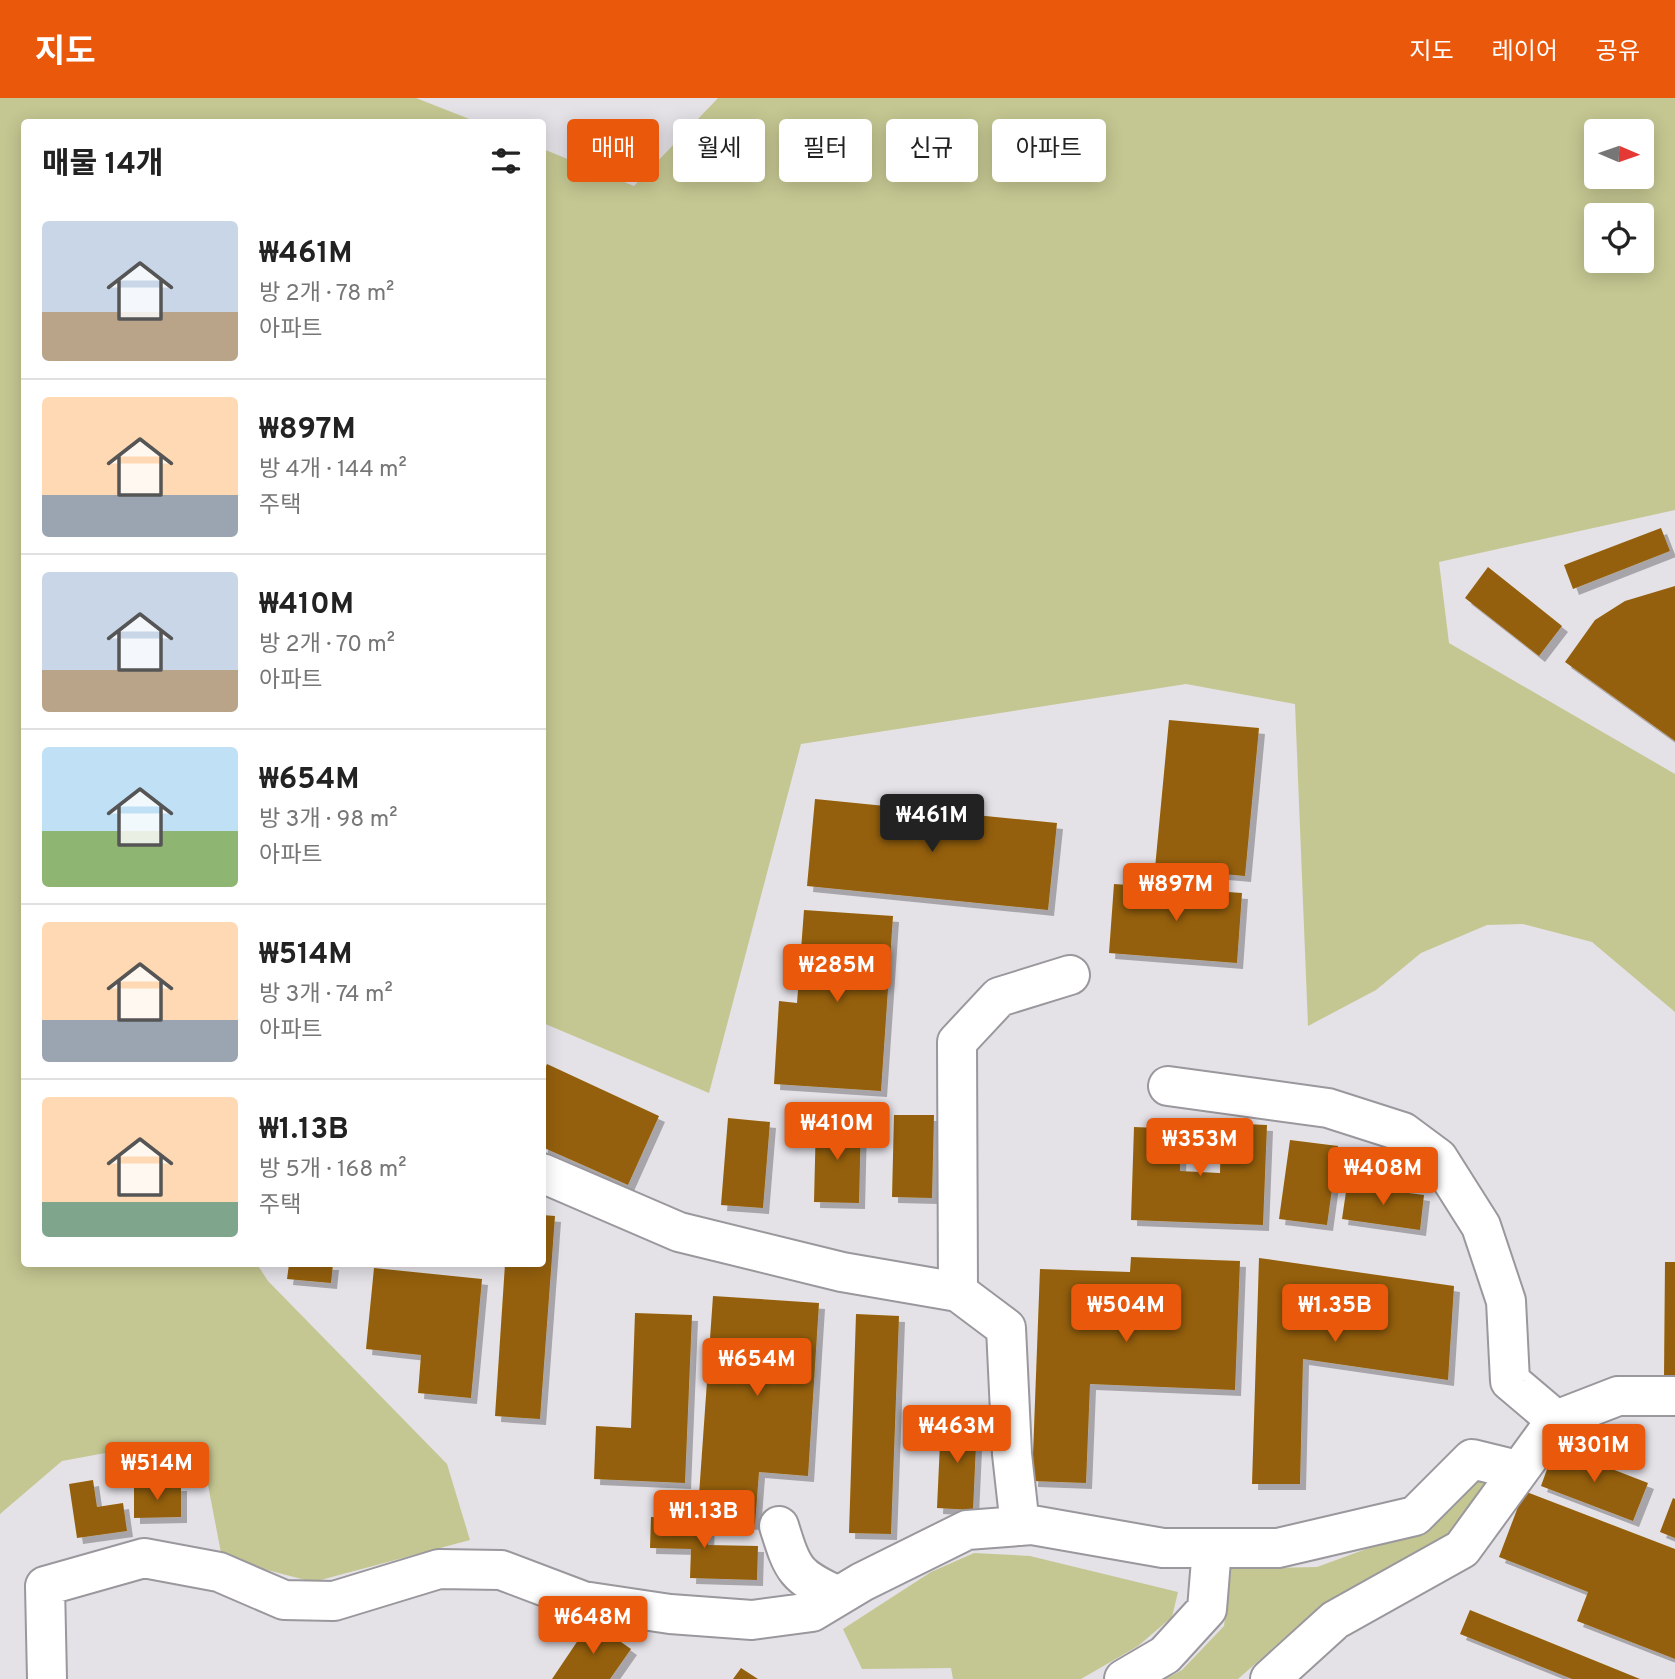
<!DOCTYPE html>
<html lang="ko">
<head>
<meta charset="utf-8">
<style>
  body { margin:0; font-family:Overpass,"Noto Sans KR",sans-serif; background:#f6f6f6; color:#222; height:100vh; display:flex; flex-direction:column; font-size:26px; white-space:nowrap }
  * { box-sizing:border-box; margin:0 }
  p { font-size:23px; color:#767676 }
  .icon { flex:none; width:38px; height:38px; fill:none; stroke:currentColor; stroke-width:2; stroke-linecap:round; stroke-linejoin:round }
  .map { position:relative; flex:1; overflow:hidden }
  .drawer { position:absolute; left:21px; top:21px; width:525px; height:1148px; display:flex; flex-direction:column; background:#fff; border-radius:7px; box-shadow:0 4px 18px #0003 }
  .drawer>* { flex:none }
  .banner { position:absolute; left:567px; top:21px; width:665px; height:63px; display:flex; gap:14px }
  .needle { width:46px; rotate:92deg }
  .controls { position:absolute; left:1584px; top:21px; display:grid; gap:14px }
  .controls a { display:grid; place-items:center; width:70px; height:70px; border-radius:7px; background:#fff; box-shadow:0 4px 18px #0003; font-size:35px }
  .price { position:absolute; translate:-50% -60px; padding:0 16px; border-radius:7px; background:#ea580c; color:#fff; font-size:23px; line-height:46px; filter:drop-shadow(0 2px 4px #0008) }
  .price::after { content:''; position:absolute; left:50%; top:42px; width:21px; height:16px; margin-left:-10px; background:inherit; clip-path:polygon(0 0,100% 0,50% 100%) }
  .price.active { background:#222; color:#fff }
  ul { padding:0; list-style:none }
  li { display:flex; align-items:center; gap:21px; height:175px; padding:0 21px }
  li+li { border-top:2px solid #e0e0e0 }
  li span { display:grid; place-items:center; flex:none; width:196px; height:140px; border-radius:7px; color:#555 }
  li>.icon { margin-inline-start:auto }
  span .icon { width:84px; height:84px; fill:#fffc; stroke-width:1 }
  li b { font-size:30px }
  h2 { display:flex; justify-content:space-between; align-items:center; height:84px; padding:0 21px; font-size:30px }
  .chip { padding:0 24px; border-radius:7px; background:#fff; box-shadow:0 4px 18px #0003; font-size:24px; line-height:63px }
  .chip.active { background:#ea580c; color:#fff }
  header { display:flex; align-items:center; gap:42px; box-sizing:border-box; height:98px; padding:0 35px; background:#ea580c; color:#fff }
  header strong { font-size:33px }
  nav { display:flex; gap:38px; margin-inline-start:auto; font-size:24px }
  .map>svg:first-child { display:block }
  .green { fill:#c5c792; fill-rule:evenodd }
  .building { fill:#956109; filter:url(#shadow) }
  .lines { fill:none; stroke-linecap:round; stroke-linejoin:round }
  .minor-casing { stroke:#9a979d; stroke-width:42 }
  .minor { stroke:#fff; stroke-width:38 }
</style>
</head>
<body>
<header>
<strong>지도</strong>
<nav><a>지도</a><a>레이어</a><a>공유</a></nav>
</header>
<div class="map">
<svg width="1675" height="1581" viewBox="0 0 1675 1581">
  <defs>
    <filter id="shadow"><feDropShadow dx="6" dy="6" stdDeviation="0" flood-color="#0004"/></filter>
  </defs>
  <rect width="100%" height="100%" fill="#e4e1e7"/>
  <path class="green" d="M0,0h416l61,24h-453v1142h233l11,17 179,183 23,76 -157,42 -91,-24 -15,-78 -64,-34 -81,15 -62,53z
    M718,0h957v412l-236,52 10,81 226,131v238l-83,-70 -69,-18 -36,1 -66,28 -45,37 -68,36 -13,-322 -109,-20 -385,60 -92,349 -166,-70 3,-103 -4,-1 1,-770 91,37zM1642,33v46h-46v-46zM1642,117v46h-46v-46z
    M1478,1380l12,4 -48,62 -121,62 -83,73h-73l17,-9 42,-44 7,-57 86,-2 112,-41z
    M974,1455l56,3 148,36 -6,25 -34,29 -57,33h-128l-2,-11 -89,1 -19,-40 88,-57z"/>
  <path class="building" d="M1661,430l9,23 -97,38 -9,-24z
    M1488,469l74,59 -23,30 -74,-58z
    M1675,488v155l-110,-79 30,-42 30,-19z
    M1169,622l90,8 -14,148 -90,-8z
    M815,701l242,24 -9,87 -241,-24z
    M1114,786l128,9 -5,70 -128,-10z
    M804,812l89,6 -12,175 -107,-7 5,-83 18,2z
    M547,966l112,52 -31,69 -86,-38v-73z
    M894,1017h40l-2,83 -40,-1z
    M728,1020l42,4 -7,86 -42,-3z
    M816,1022l45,1 -2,82 -45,-1z
    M1221,1025l46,2 -4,100 -132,-5 3,-93 47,2 -1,42 40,2z
    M1290,1042l48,6 -11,79 -48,-6z
    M1347,1087l77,10 -4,35 -78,-11z
    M542,1117l13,1 -15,203 -45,-3 10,-152h37z
    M1131,1159l109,4 -5,129 -145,-6 -4,99 -54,-2 8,-212 90,3z
    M1259,1160l195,28 -6,94 -145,-21 -3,125h-48z
    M1665,1164h10v115h-11z
    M289,1166h44l-2,19 -44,-4z
    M374,1170l108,11 -11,119 -53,-5 3,-38 -55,-6z
    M713,1198l106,7 -11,173 -49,-4 -4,52 -34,-2 2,-25 -24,-2z
    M635,1215l57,2 -7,168 -91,-4 2,-53 35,2z
    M856,1216l43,2 -8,218 -42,-1z
    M941,1323l36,2 -4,87 -36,-2z
    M1555,1349l93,36 -15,38 -92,-35z
    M93,1382l4,27 26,-4 4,28 -50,7 -8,-54z
    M181,1387v32l-47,1v-32z
    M1524,1393l151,58v110l-98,-38 11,-29 -89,-35z
    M1673,1400l2,1v39l-15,-6z
    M651,1419l58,2 -1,26 50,1 -1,34 -67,-2 1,-29 -41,-1z
    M1470,1512l170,69h-68l-112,-45z
    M591,1523l40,28 -21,30h-58z
    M741,1570l17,11h-25z"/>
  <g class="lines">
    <defs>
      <path id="minor" d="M1168,988l160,22 75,24 35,26 43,68 25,75 4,80 46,39
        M542,1075l137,59 163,40 116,20 48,36 6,126 8,72
        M958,1194l-1,-250 42,-45 71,-22
        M779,1428c14,45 16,50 59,70
        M47,1581l-2,-93 99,-28 75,14 65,28 50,1 105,-32 62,1 82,31 87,13 82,6 60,-8 50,-30 105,-52 65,-5 131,23h115l137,-32 57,-57 45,11
        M1124,1581l41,-24 42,-46 5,-61
        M1270,1581l65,-59 127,-71 94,-129 62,-24h57"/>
    </defs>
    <use href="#minor" class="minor-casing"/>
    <use href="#minor" class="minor"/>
  </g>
</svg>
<div class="controls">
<a><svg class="needle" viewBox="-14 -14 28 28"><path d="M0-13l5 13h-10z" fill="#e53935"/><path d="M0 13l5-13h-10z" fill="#767676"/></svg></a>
<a><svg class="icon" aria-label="locate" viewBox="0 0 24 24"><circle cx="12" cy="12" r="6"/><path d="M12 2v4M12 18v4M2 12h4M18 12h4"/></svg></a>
</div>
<b class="price active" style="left:932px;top:756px">₩461M</b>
<b class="price" style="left:1176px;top:825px">₩897M</b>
<b class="price" style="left:837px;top:906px">₩285M</b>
<b class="price" style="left:837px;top:1064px">₩410M</b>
<b class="price" style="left:1200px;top:1080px">₩353M</b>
<b class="price" style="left:1383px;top:1109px">₩408M</b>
<b class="price" style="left:1126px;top:1246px">₩504M</b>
<b class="price" style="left:1335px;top:1246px">₩1.35B</b>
<b class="price" style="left:757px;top:1300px">₩654M</b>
<b class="price" style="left:957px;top:1367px">₩463M</b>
<b class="price" style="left:1594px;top:1386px">₩301M</b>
<b class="price" style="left:157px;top:1404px">₩514M</b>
<b class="price" style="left:704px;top:1452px">₩1.13B</b>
<b class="price" style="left:593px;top:1558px">₩648M</b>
<div class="banner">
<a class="chip active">매매</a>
<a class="chip">월세</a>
<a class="chip">필터</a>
<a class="chip">신규</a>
<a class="chip">아파트</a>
</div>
<section class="drawer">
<h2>매물 14개<svg class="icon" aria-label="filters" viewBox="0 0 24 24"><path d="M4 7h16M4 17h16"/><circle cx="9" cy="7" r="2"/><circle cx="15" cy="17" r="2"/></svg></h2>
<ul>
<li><span style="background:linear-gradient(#c9d6e8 65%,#b9a48a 0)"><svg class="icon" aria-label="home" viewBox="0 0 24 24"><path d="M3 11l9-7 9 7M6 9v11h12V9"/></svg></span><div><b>₩461M</b><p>방 2개 · 78 m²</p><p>아파트</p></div></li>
<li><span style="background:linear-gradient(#ffd9b3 70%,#9aa5b1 0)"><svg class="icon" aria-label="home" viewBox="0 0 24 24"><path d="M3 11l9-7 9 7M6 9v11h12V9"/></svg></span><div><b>₩897M</b><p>방 4개 · 144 m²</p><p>주택</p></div></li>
<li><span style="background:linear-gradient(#c9d6e8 70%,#b9a48a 0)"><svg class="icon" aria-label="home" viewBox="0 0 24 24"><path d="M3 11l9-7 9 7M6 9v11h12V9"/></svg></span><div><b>₩410M</b><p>방 2개 · 70 m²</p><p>아파트</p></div></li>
<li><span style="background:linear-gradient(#bfe0f5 60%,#8fb573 0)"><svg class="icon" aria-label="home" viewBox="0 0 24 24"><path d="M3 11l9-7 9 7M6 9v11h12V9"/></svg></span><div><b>₩654M</b><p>방 3개 · 98 m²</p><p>아파트</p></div></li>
<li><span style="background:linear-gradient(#ffd9b3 70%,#9aa5b1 0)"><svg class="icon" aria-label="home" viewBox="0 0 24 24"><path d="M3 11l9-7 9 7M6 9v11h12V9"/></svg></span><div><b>₩514M</b><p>방 3개 · 74 m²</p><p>아파트</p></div></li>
<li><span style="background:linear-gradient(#ffd9b3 75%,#7fa58c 0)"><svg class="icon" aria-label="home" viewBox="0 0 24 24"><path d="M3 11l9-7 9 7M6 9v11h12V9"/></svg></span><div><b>₩1.13B</b><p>방 5개 · 168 m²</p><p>주택</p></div></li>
</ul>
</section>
</div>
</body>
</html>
